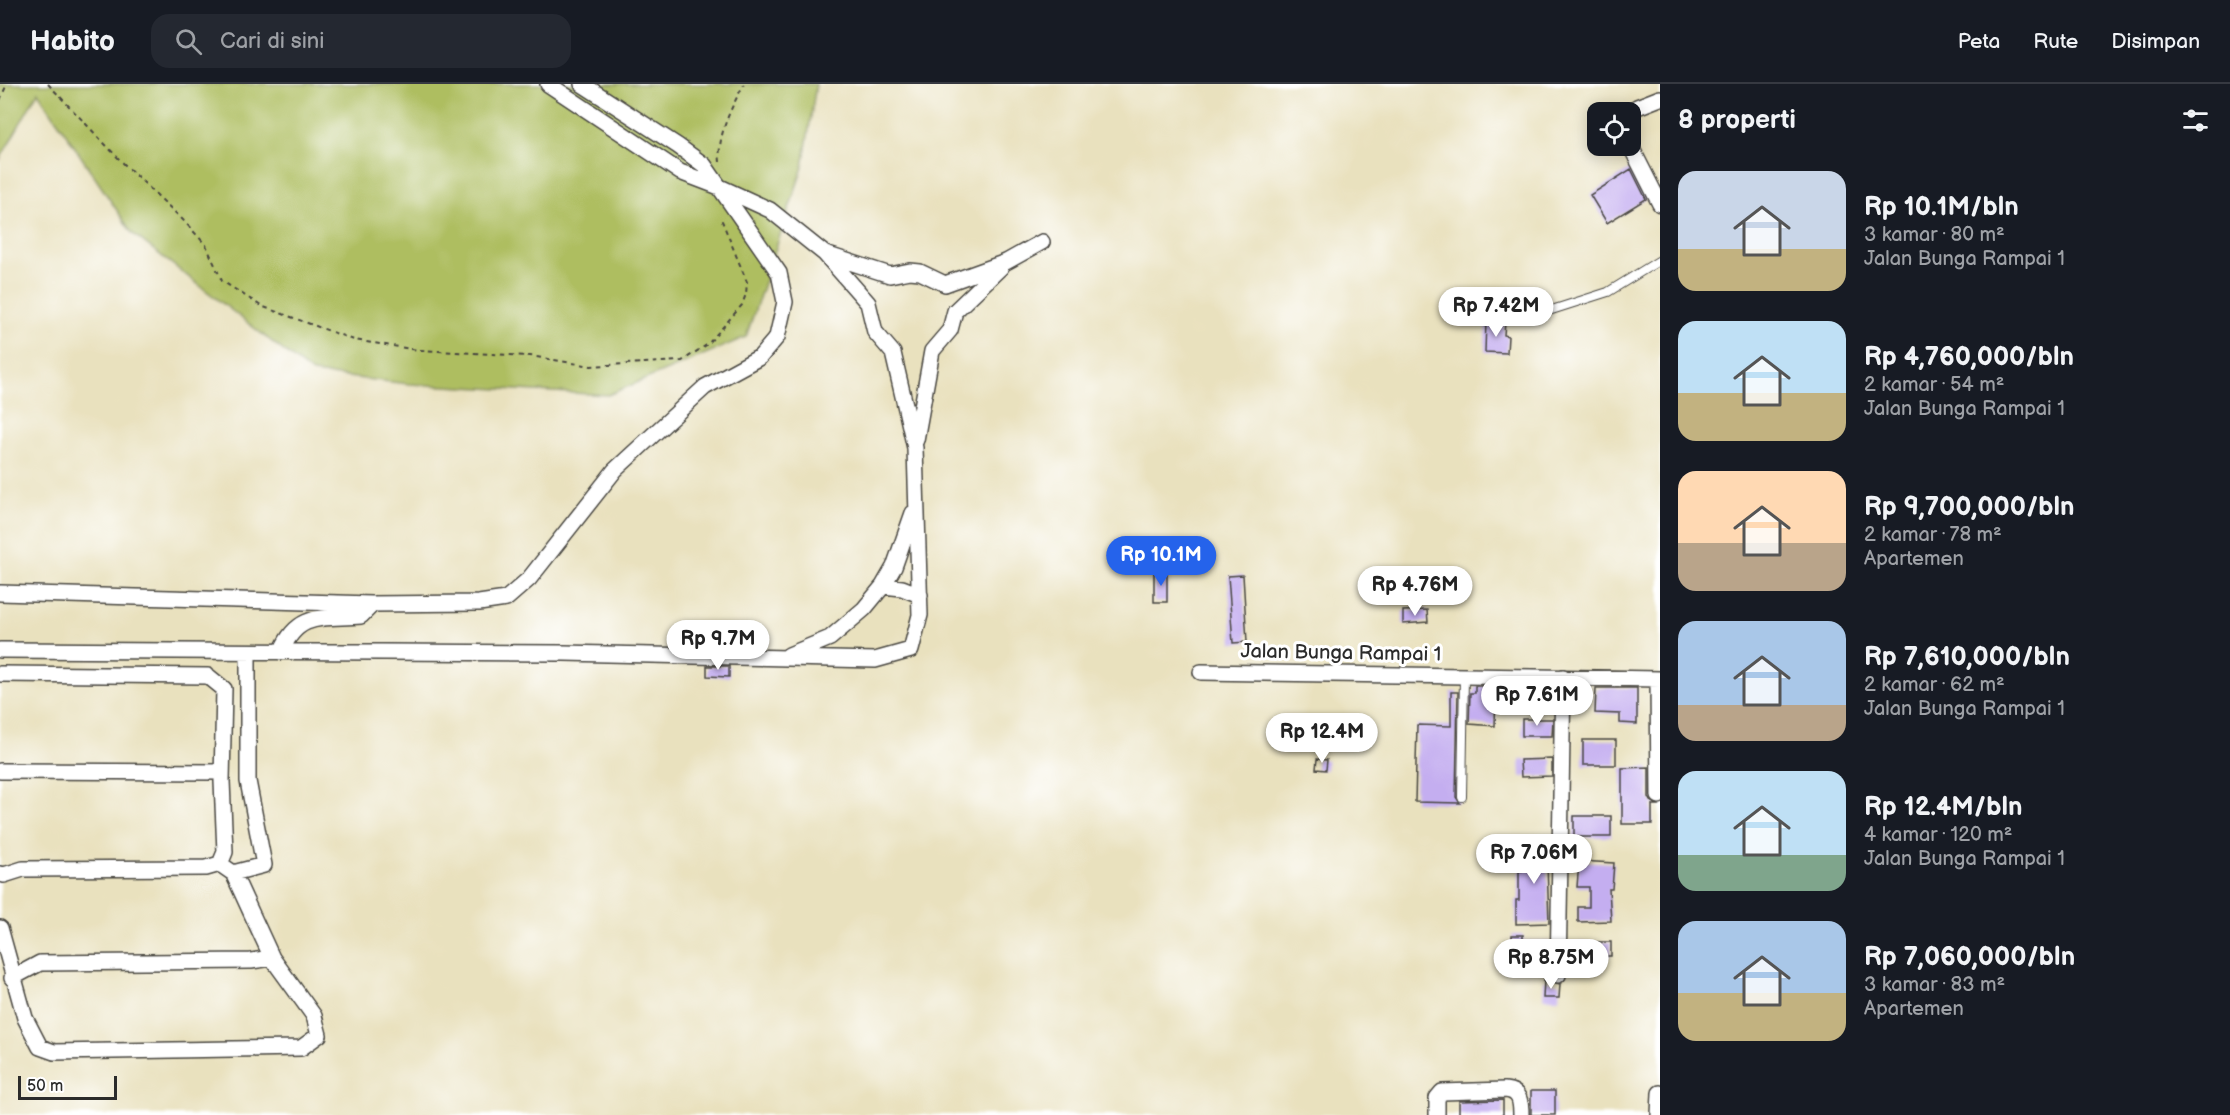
<!DOCTYPE html>
<html lang="id">
<head>
<meta charset="utf-8">
<style>
  body { margin:0; font-family:"Balsamiq Sans",sans-serif; background:#242831; color:#f1f3f6; height:100vh; display:flex; flex-direction:column; font-size:22px; white-space:nowrap }
  * { box-sizing:border-box; margin:0 }
  p { font-size:20px; color:#9ea1a6 }
  .icon { flex:none; width:33px; height:33px; fill:none; stroke:currentColor; stroke-width:2; stroke-linecap:round; stroke-linejoin:round }
  .map { position:relative; flex:1; overflow:hidden }
  .drawer { display:flex; flex-direction:column; background:#171b24; width:570px }
  .drawer>* { flex:none }
  .buttons { position:absolute; left:1587px; top:18px; display:grid; gap:12px }
  .buttons a { display:grid; place-items:center; width:54px; height:54px; border-radius:12px; background:#171b24; box-shadow:0 3px 15px #0003; font-size:30px }
  .scale { position:absolute; left:18px; bottom:15px; width:99px; box-sizing:border-box; padding-left:6px; border:3px solid #2b2b2b; border-top:0; font-size:16px; line-height:21px; white-space:nowrap; color:#2b2b2b; -webkit-text-stroke:4px #fff; paint-order:stroke }
  .price { position:absolute; translate:-50% -51px; padding:0 14px; border-radius:21px; background:#fff; color:#222; font-size:20px; line-height:39px; filter:drop-shadow(0 2px 3px #0008) }
  .price::after { content:''; position:absolute; left:50%; top:36px; width:18px; height:14px; margin-left:-9px; background:inherit; clip-path:polygon(0 0,100% 0,50% 100%) }
  .price.on { background:#2563eb; color:#fff }
  ul { padding:0; list-style:none }
  li { display:flex; align-items:center; gap:18px; height:150px; padding:0 18px }
  li span { display:grid; place-items:center; flex:none; width:168px; height:120px; border-radius:18px; color:#555 }
  li>.icon { margin-inline-start:auto }
  span .icon { width:72px; height:72px; fill:#fffc; stroke-width:1 }
  li b { font-size:26px }
  h2 { display:flex; justify-content:space-between; align-items:center; height:72px; padding:0 18px; font-size:26px }
  header { display:flex; align-items:center; gap:36px; box-sizing:border-box; height:84px; padding:0 30px; background:#171b24; border-bottom:2px solid #363941 }
  header strong { font-size:28px }
  nav { display:flex; gap:33px; margin-inline-start:auto; font-size:21px }
  .search { width:420px; height:54px; background:#242831; display:flex; align-items:center; gap:15px; box-sizing:border-box; padding:0 21px; border-radius:18px; color:#9ea1a6; font-size:22px }
  main { display:flex; flex:1; min-height:0 }
  .map>svg:first-child { display:block }
  .green { fill:#aebe61; stroke:#6c7446; stroke-width:1.5 }
  .building { fill:#c4aef0 }
  .lines { fill:none; stroke-linecap:round; stroke-linejoin:round }
  .service-casing { stroke:#484641; stroke-width:10 }
  .minor-casing { stroke:#484641; stroke-width:18 }
  .path { stroke:#484641; stroke-width:2; stroke-dasharray:4.5 4.5; stroke-linecap:butt }
  .service { stroke:#fff; stroke-width:8 }
  .minor { stroke:#fff; stroke-width:15 }
  .labels { text-anchor:middle; dominant-baseline:central; stroke-width:6; stroke-linejoin:round; paint-order:stroke }
  .street-label { font-size:20px; fill:#2b2b2b; stroke:#fff }
</style>
</head>
<body>
<header>
<strong>Habito</strong>
<div class="search"><svg class="icon" aria-label="search" viewBox="0 0 24 24"><circle cx="10" cy="10" r="6"/><path d="M15 15l6 6"/></svg>Cari di sini</div>
<nav><a>Peta</a><a>Rute</a><a>Disimpan</a></nav>
</header>
<main>
<div class="map">
<svg width="1660" height="1031" viewBox="0 0 1660 1031">
  <rect width="100%" height="100%" fill="#fff"/>
  <filter id="ink" filterUnits="userSpaceOnUse"><feTurbulence type="fractalNoise" baseFrequency=".0167" numOctaves="2"/><feDisplacementMap in="SourceGraphic" scale="12" xChannelSelector="R" yChannelSelector="G"/><feConvolveMatrix kernelMatrix="1 2 1 2 8 2 1 2 1" color-interpolation-filters="sRGB"/></filter>
  <filter id="wash" filterUnits="userSpaceOnUse"><feTurbulence type="fractalNoise" baseFrequency=".008" numOctaves="4" result="noise"/><feDisplacementMap in="SourceGraphic" scale="24" xChannelSelector="R" yChannelSelector="G"/><feGaussianBlur stdDeviation="1.35" result="paint"/><feColorMatrix in="noise" values="0 0 0 0 0 0 0 0 0 0 0 0 0 0 0 0 0 1.4 0 .05"/><feComposite in="paint" operator="in"/></filter>
  <g filter="url(#wash)">
    <rect width="100%" height="100%" fill="#e9e1be"/>
    <path class="green" d="M0,0h816l-13,83 -57,170 -138,58 -199,-11 -97,-11 -180,-140 -94,-141 -38,67z"/>
    <g id="blocks">
      <path class="building" d="M1631,85l15,30 -39,24 -17,-28z
        M1486,237l19,1 -1,13 4,1 -1,17 -22,-1z
        M1154,488h13v30h-13z
        M1243,491l4,67 -14,1 -5,-67z
        M1427,526l1,12 -25,2v-13z
        M707,582h22v11l-22,-1z
        M1475,602h21l-1,40 -26,-2 1,-31h5z
        M1596,604h41v36l-17,-1v-9l-25,-1z
        M1451,608h7l-2,105 4,6 -45,-1 2,-77 34,1z
        M1522,635h31l-1,17h-30z
        M1583,656h33v25h-33z
        M1317,675l10,1 -1,10 -10,-1z
        M1552,675v17l-31,1 -1,-17z
        M1649,683v30l2,4 7,4h-6v19h-30v-56z
        M1574,732h37v21h-37z
        M1522,759l28,1v19h-3l2,60 -33,1v-24h3v-29h3z
        M1579,777l35,2 -2,26h-3l2,32 -33,1v-15h11v-20h-12z
        M1512,851h11v6h26l-1,23h-23v-12h-13z
        M1568,858h43v14h-43z
        M1544,896l16,4 -1,14h-16z
        M1531,1007h24v24h-24z
        M1503,1016v15h-44v-14z"/>
    </g>
  </g>
  <g filter="url(#ink)">
    <use href="#blocks" fill-opacity="0" stroke="#484641" stroke-width="1.5"/>
    <g class="lines">
      <defs>
        <path id="service" d="M1536,231l72,-23 52,-32
          M1462,713l2,-121"/>
        <path id="minor" d="M1628,28l9,-5 23,-9
          M1630,61l30,59
          M825,170l65,21 20,-4 10,1 25,12 61,-22 36,-20
          M916,356l16,-89 18,-21 5,-19 46,-44
          M883,502l19,2 18,7
          M0,509l371,11 108,-1 27,-4 23,-20 86,-109 90,-83 55,-30 17,-20 8,-35 -6,-29 -75,-108 -26,-19 -96,-62
          M0,566l564,3 311,7 36,-10 9,-35 -5,-167 -22,-95 -18,-21 -7,-29 -43,-49 -55,-44 -48,-22 -42,-16 -132,-88
          M281,568c17,-41 42,-33 80,-36l12,-12
          M789,571l41,-17 34,-29 19,-23 11,-19 19,-54
          M1201,588l459,7
          M0,590l208,2 16,13 -2,92 3,71 -5,12 13,9
          M1658,595l1,117
          M0,687l222,1
          M0,790l4,1 19,-6 183,-1 14,-4
          M0,844l25,90 15,29 14,5 247,-4 18,-13 -5,-19 -42,-58 -39,-85 31,-8 -16,-84v-129
          M1558,891l5,-298
          M12,894l28,-15 211,-2 21,-3
          M1437,1031v-17l5,-6 63,-2c15,1 16,12 16,25
          M1659,1031l1,-22"/>
      </defs>
      <use href="#service" class="service-casing"/>
      <use href="#minor" class="minor-casing"/>
      <path class="path" d="M48,0l73,77 61,58 24,26 16,36 39,25 93,34 64,10 112,6 61,10 91,-5 26,-17 34,-39 4,-11 1,-12 -25,-61v-5
        M0,16l7,-16
        M720,78c-3,-27 11,-54 24,-78"/>
      <use href="#service" class="service"/>
      <use href="#minor" class="minor"/>
    </g>
  </g>
  <g class="labels">
    <g class="street-label">
      <text transform="translate(1341 569) rotate(1)">Jalan Bunga Rampai 1</text>
    </g>
  </g>
</svg>
<div class="buttons">
<a><svg class="icon" aria-label="locate" viewBox="0 0 24 24"><circle cx="12" cy="12" r="6"/><path d="M12 2v4M12 18v4M2 12h4M18 12h4"/></svg></a>
</div>
<div class="scale">50 m</div>
<b class="price" style="left:1496px;top:254px">Rp 7.42M</b>
<b class="price on" style="left:1161px;top:503px">Rp 10.1M</b>
<b class="price" style="left:1415px;top:533px">Rp 4.76M</b>
<b class="price" style="left:718px;top:587px">Rp 9.7M</b>
<b class="price" style="left:1537px;top:643px">Rp 7.61M</b>
<b class="price" style="left:1322px;top:680px">Rp 12.4M</b>
<b class="price" style="left:1534px;top:801px">Rp 7.06M</b>
<b class="price" style="left:1551px;top:906px">Rp 8.75M</b>
</div>
<section class="drawer">
<h2>8 properti<svg class="icon" aria-label="filters" viewBox="0 0 24 24"><path d="M4 7h16M4 17h16"/><circle cx="9" cy="7" r="2"/><circle cx="15" cy="17" r="2"/></svg></h2>
<ul>
<li><span style="background:linear-gradient(#c9d6e8 65%,#c2b280 0)"><svg class="icon" aria-label="home" viewBox="0 0 24 24"><path d="M3 11l9-7 9 7M6 9v11h12V9"/></svg></span><div><b>Rp 10.1M/bln</b><p>3 kamar · 80 m²</p><p>Jalan Bunga Rampai 1</p></div></li>
<li><span style="background:linear-gradient(#bfe0f5 60%,#c2b280 0)"><svg class="icon" aria-label="home" viewBox="0 0 24 24"><path d="M3 11l9-7 9 7M6 9v11h12V9"/></svg></span><div><b>Rp 4,760,000/bln</b><p>2 kamar · 54 m²</p><p>Jalan Bunga Rampai 1</p></div></li>
<li><span style="background:linear-gradient(#ffd9b3 60%,#b9a48a 0)"><svg class="icon" aria-label="home" viewBox="0 0 24 24"><path d="M3 11l9-7 9 7M6 9v11h12V9"/></svg></span><div><b>Rp 9,700,000/bln</b><p>2 kamar · 78 m²</p><p>Apartemen</p></div></li>
<li><span style="background:linear-gradient(#a9c7e8 70%,#b9a48a 0)"><svg class="icon" aria-label="home" viewBox="0 0 24 24"><path d="M3 11l9-7 9 7M6 9v11h12V9"/></svg></span><div><b>Rp 7,610,000/bln</b><p>2 kamar · 62 m²</p><p>Jalan Bunga Rampai 1</p></div></li>
<li><span style="background:linear-gradient(#bfe0f5 70%,#7fa58c 0)"><svg class="icon" aria-label="home" viewBox="0 0 24 24"><path d="M3 11l9-7 9 7M6 9v11h12V9"/></svg></span><div><b>Rp 12.4M/bln</b><p>4 kamar · 120 m²</p><p>Jalan Bunga Rampai 1</p></div></li>
<li><span style="background:linear-gradient(#a9c7e8 60%,#c2b280 0)"><svg class="icon" aria-label="home" viewBox="0 0 24 24"><path d="M3 11l9-7 9 7M6 9v11h12V9"/></svg></span><div><b>Rp 7,060,000/bln</b><p>3 kamar · 83 m²</p><p>Apartemen</p></div></li>
</ul>
</section>
</main>
</body>
</html>
